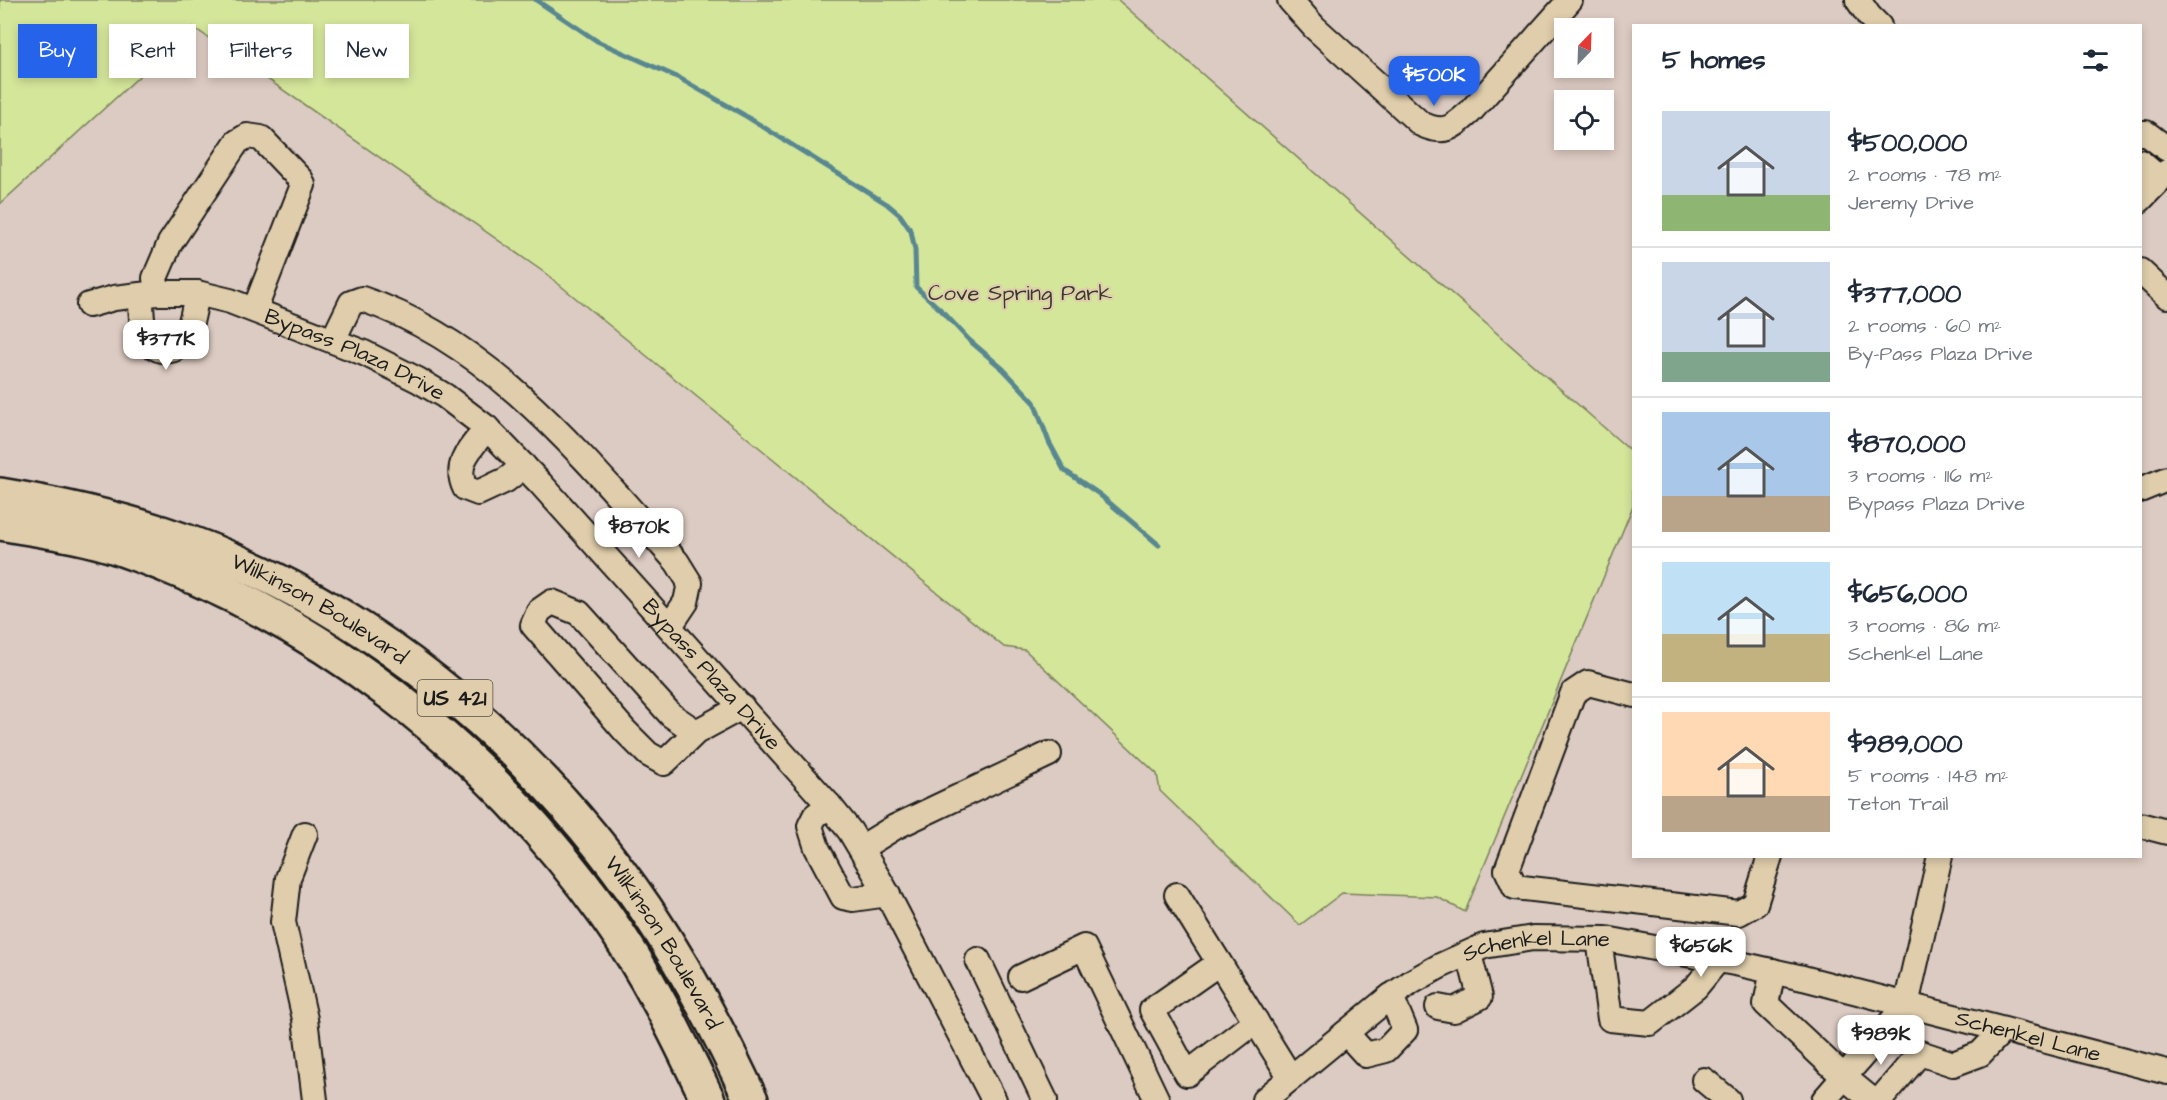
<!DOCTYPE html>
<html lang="en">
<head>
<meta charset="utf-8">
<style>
  body { margin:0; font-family:"Architects Daughter",sans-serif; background:#f2f2f3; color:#1f2937; height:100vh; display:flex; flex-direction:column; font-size:22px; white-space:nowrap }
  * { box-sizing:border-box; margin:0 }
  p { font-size:20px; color:#747a83 }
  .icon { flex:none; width:33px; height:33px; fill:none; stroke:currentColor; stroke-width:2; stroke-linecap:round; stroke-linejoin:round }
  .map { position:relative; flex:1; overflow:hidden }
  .sheet { position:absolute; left:1632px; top:24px; width:510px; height:834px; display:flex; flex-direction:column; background:#fff; border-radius:0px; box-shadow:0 3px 9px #0003 }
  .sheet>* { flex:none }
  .hud { position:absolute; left:18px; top:24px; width:570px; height:54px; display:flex; gap:12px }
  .needle { width:39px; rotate:23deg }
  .buttons { position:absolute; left:1554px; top:18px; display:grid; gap:12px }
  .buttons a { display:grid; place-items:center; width:60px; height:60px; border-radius:0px; background:#fff; box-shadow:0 3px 9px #0003; font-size:30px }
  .price { position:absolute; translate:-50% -51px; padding:0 14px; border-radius:12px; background:#fff; color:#222; font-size:20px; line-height:39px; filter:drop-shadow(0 2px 3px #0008) }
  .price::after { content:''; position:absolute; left:50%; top:36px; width:18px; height:14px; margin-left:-9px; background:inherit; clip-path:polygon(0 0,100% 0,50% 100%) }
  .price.current { background:#2563eb; color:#fff }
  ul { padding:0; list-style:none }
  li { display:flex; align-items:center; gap:18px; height:150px; padding:0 30px }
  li+li { border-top:2px solid #e0e1e3 }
  li span { display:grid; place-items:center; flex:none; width:168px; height:120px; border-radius:0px; color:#555 }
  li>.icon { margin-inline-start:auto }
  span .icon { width:72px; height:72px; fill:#fffc; stroke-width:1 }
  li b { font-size:26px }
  h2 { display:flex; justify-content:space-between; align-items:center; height:72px; padding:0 30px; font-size:26px }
  .tag { padding:0 21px; border-radius:0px; background:#fff; box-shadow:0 3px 9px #0003; font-size:21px; line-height:54px }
  .tag.current { background:#2563eb; color:#fff }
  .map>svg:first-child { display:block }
  .green { fill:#d4e69a; stroke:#78815b; stroke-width:1.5 }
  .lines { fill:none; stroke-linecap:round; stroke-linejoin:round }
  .stream { stroke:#588790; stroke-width:5 }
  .minor-casing { stroke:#1c1c1c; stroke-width:28 }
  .highway-casing { stroke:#1c1c1c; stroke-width:38 }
  .minor { stroke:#dfcdab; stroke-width:24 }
  .highway { stroke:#dfcdab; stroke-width:33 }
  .labels { text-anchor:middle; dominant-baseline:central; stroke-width:4.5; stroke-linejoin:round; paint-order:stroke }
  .shield { fill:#dfcdab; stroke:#565147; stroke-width:1.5 }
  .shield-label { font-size:21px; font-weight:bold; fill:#1c1c1c }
  .park-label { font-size:22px; fill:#383a2f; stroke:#dfcdab }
  .street-label { font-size:22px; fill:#1c1c1c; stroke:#dfcdab }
</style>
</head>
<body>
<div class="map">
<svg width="2167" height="1100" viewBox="0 0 2167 1100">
  <rect width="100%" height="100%" fill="#dccbc2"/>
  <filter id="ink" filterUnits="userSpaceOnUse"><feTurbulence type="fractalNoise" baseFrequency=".0167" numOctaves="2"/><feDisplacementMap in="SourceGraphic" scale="12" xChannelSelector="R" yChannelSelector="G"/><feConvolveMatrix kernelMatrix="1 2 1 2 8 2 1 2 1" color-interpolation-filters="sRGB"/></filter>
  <g filter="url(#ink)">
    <path class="green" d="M0,0h1118l515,453v53l-168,406 -28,-15 -95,-4 -42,32 -140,-134 -3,-17 -132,-124 -21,-3 -459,-374 -352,-246 -193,177z"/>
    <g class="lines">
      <path class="stream" d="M536,0l61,41 82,37 65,37 143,89 13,11 11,16 4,19 1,37 26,24 27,29 34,29 31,33 15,40 15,28 35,24 60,51"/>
      <defs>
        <g id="minor">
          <path d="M1290,0l24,27 107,97c24,11 31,4 49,-12l100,-112"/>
          <path d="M1858,0l11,16 10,10"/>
          <path d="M2140,133h6l21,16"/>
          <path d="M2140,162l20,17"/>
          <path d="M2140,200l27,-28"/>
          <path d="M2140,271l27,25"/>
          <path d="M157,293l-2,-15 15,-35 67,-101 10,-6 14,2 40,42 2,5 -48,124"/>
          <path d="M141,295c0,19 -1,59 29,55 6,-1 12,-5 15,-11 7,-13 9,-31 12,-46"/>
          <path id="s1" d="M89,305l25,-7 43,-5h40l33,8 134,52 54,27 27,16 42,32 54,56 288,321 21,26 34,57 110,212"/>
          <path d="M333,340l18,-37 11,-4c132,44 225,163 315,263l13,21 -4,19 -16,24"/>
          <path d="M487,428c-15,19 -34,35 -22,60l13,5 28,-13 18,-14"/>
          <path d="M2140,490l27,-11"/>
          <path d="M1634,695l-46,-12 -15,10 -66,177 8,17 224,26 16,-9 15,-48"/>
          <path d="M696,732l-32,31 -16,-9 -23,-23 -92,-106 6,-14 13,-9 27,11 92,102 25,17 46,-25"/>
          <path d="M829,805l-14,11 -5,10 7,22 26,49 10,2 35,-5"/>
          <path d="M2140,825l27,7"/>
          <path d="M305,834l-17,44 -5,44 22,97 10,81"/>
          <path d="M861,848l34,-21 154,-73"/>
          <path d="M1177,895l114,183"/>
          <path d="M1599,939l11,80 40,4 46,-36 22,-27"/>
          <path d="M978,960l67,140"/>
          <path d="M1219,963l-67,47 35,64 69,-53"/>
          <path d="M1773,971l-7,33 78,73 28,23"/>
          <path d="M1021,977l63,-30 73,153"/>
          <path d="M1438,1007l16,3 26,-13 -11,-43"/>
          <path d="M1346,1033l20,22 20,-5 19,-20 -14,-34"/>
          <path d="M1704,1080l24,20"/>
          <path id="s2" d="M1264,1100l123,-101 26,-18 27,-15 44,-20 49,-8 73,1 134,25 63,14 364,94"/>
          <path d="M1824,1100l82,-95 34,-149"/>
          <path d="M1880,1100l40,-47 33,11 27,-10 23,-24"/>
        </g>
        <g id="highway">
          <path id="s3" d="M0,495c55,9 109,21 162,38 197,64 369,207 484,376 40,60 75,126 105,191"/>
          <path d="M0,523c40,7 83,12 122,26 195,67 365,200 484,367 41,57 72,121 102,184"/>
        </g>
      </defs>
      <use href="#minor" class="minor-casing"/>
      <use href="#highway" class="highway-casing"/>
      <use href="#minor" class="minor"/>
      <use href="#highway" class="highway"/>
    </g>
  </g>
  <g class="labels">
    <rect class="shield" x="417.5" y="680" width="75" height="36" rx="4.5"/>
    <g class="shield-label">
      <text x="455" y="698">US 421</text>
    </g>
    <g class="park-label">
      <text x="1020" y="293">Cove Spring Park</text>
    </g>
    <g class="street-label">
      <text stroke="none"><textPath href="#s1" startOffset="279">Bypass Plaza Drive</textPath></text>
      <text stroke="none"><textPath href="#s3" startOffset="342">Wilkinson Boulevard</textPath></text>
      <text stroke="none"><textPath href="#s1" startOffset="765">Bypass Plaza Drive</textPath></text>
      <text stroke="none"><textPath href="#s3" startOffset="828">Wilkinson Boulevard</textPath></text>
      <text stroke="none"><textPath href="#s2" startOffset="322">Schenkel Lane</textPath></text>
      <text stroke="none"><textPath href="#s2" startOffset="826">Schenkel Lane</textPath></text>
    </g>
  </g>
</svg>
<div class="buttons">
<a><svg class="needle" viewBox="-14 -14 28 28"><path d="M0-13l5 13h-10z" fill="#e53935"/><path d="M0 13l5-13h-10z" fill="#747a83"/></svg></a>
<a><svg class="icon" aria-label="locate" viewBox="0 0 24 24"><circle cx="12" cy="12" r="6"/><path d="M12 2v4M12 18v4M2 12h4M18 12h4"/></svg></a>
</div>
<b class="price current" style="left:1434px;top:107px">$500K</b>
<b class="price" style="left:166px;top:371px">$377K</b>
<b class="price" style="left:639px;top:559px">$870K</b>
<b class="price" style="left:1701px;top:978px">$656K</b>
<b class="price" style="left:1881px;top:1066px">$989K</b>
<div class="hud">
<a class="tag current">Buy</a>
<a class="tag">Rent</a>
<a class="tag">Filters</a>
<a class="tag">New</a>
</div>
<section class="sheet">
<h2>5 homes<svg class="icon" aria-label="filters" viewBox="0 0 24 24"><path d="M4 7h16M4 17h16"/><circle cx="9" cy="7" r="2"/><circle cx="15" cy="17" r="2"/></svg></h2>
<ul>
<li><span style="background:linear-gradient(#c9d6e8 70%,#8fb573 0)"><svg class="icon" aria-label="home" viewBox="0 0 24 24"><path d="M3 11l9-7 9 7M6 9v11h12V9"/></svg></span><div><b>$500,000</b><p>2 rooms · 78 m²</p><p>Jeremy Drive</p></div></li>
<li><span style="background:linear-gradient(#c9d6e8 75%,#7fa58c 0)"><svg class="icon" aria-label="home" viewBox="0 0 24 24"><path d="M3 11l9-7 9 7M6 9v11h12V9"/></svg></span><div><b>$377,000</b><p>2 rooms · 60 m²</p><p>By-Pass Plaza Drive</p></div></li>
<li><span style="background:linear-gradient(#a9c7e8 70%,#b9a48a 0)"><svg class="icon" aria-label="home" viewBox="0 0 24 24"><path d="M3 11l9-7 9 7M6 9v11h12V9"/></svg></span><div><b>$870,000</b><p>3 rooms · 116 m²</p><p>Bypass Plaza Drive</p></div></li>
<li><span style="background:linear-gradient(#bfe0f5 60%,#c2b280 0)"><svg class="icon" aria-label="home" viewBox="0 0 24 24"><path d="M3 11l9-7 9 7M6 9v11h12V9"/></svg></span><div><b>$656,000</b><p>3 rooms · 86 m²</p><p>Schenkel Lane</p></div></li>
<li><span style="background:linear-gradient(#ffd9b3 70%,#b9a48a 0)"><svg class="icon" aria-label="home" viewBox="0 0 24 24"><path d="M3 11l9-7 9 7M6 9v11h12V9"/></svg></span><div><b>$989,000</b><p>5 rooms · 148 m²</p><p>Teton Trail</p></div></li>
</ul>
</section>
</div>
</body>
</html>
